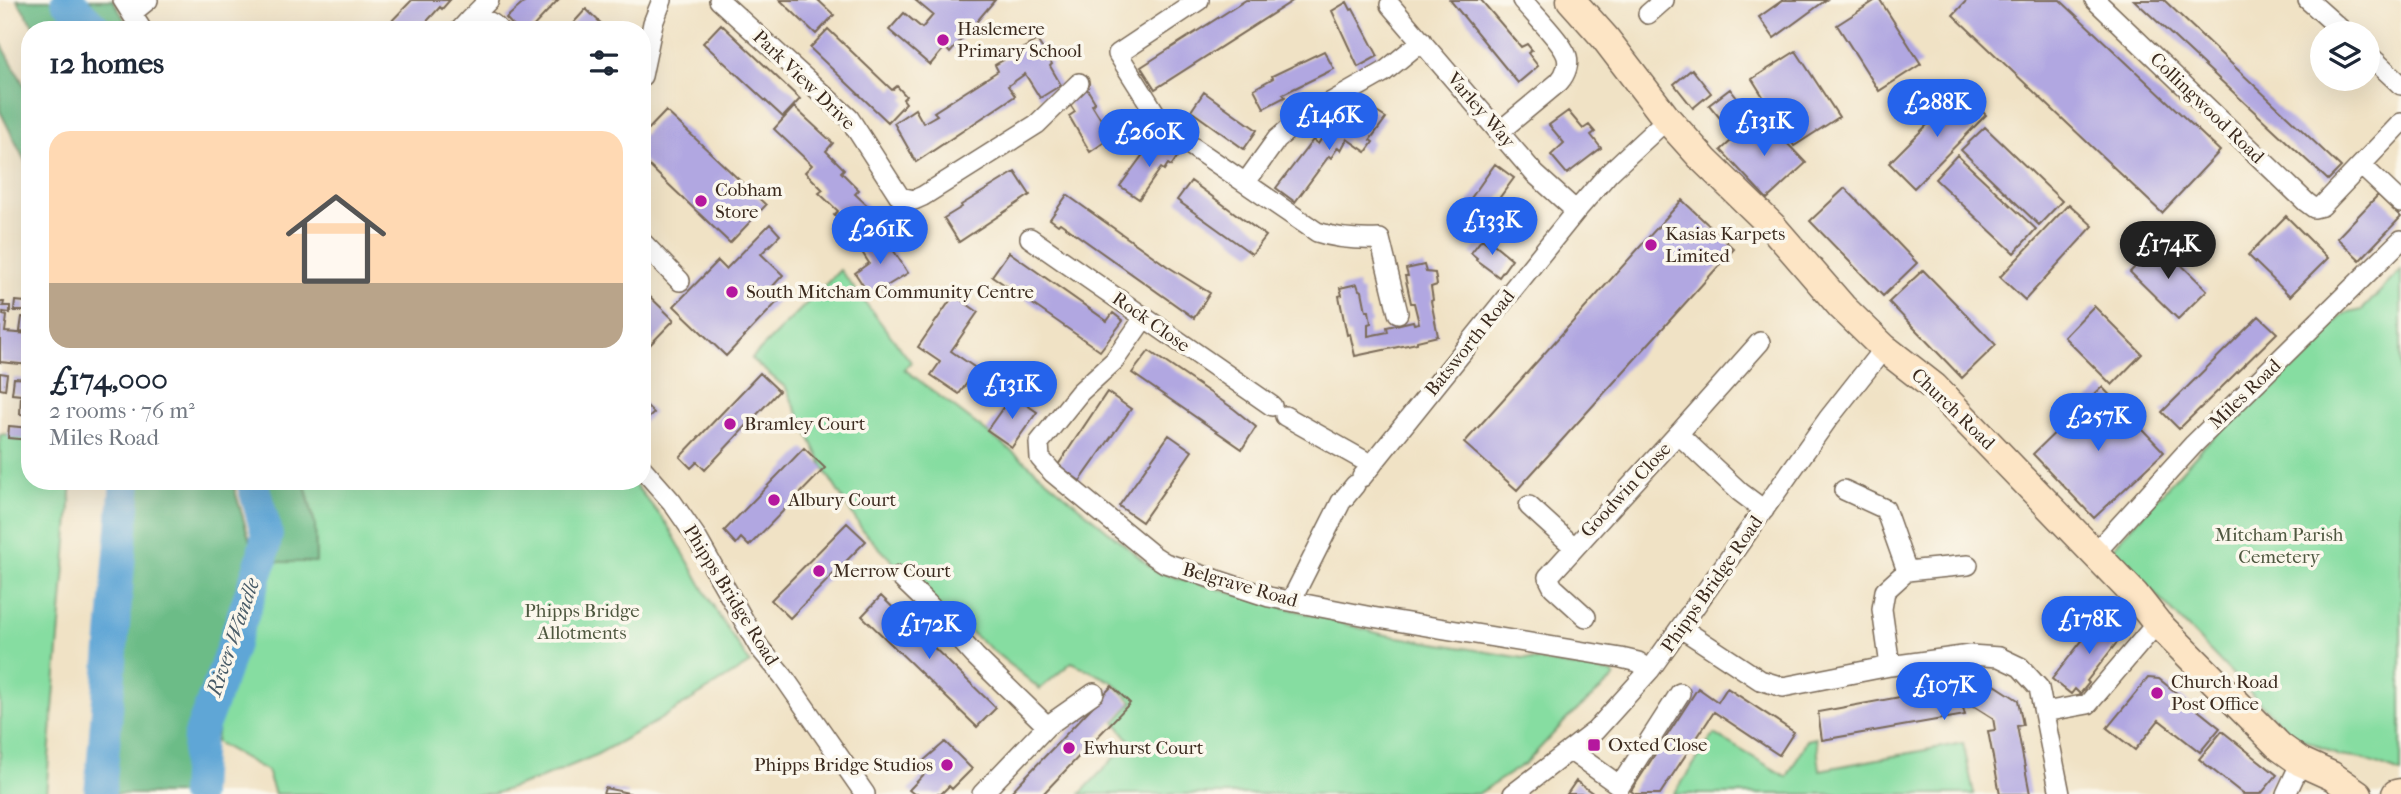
<!DOCTYPE html>
<html lang="en">
<head>
<meta charset="utf-8">
<style>
  body { margin:0; font-family:"IM FELL French Canon",serif; background:#f2f2f3; color:#1f2937; height:100vh; display:flex; flex-direction:column; font-size:26px; white-space:nowrap }
  * { box-sizing:border-box; margin:0 }
  p { font-size:23px; color:#747a83 }
  .icon { flex:none; width:38px; height:38px; fill:none; stroke:currentColor; stroke-width:2; stroke-linecap:round; stroke-linejoin:round }
  .map { position:relative; flex:1; overflow:hidden }
  .side { position:absolute; left:21px; top:21px; width:630px; height:469px; display:flex; flex-direction:column; background:#fff; border-radius:28px; box-shadow:0 7px 28px #0002 }
  .side>* { flex:none }
  .buttons { position:absolute; left:2310px; top:21px; display:grid; gap:14px }
  .buttons a { display:grid; place-items:center; width:70px; height:70px; border-radius:50%; background:#fff; box-shadow:0 7px 28px #0002; font-size:35px }
  .price { position:absolute; translate:-50% -60px; padding:0 16px; border-radius:24px; background:#2563eb; color:#fff; font-size:23px; line-height:46px; filter:drop-shadow(0 2px 4px #0008) }
  .price::after { content:''; position:absolute; left:50%; top:42px; width:21px; height:16px; margin-left:-10px; background:inherit; clip-path:polygon(0 0,100% 0,50% 100%) }
  .price.current { background:#222; color:#fff }
  ul { padding:0; list-style:none }
  li { display:grid; align-content:center; gap:14px; height:371px; padding:0 28px }
  li span { display:grid; place-items:center; height:217px; border-radius:21px; color:#555 }
  li>.icon { margin-inline-start:auto }
  span .icon { width:126px; height:126px; fill:#fffc; stroke-width:1 }
  li b { font-size:30px }
  h2 { display:flex; justify-content:space-between; align-items:center; height:84px; padding:0 28px; font-size:30px }
  .map>svg:first-child { display:block }
  .green { fill:#86dda1; stroke:#608460; stroke-width:2 }
  .forest { fill:#6cbc87; stroke:#547352; stroke-width:2 }
  .lines { fill:none; stroke-linecap:round; stroke-linejoin:round }
  .river { stroke:#5fa6d6; stroke-width:32 }
  .building { fill:#b1a7e1 }
  .street-casing { stroke:#7a6a58; stroke-width:22 }
  .secondary-casing { stroke:#7a6a58; stroke-width:31 }
  .street { stroke:#fff; stroke-width:19 }
  .secondary { stroke:#fde5c5; stroke-width:28 }
  .poi-dot { fill:#b5179e; stroke:#fbf7ec; stroke-width:2.5 }
  .labels { text-anchor:middle; dominant-baseline:central; stroke-width:7; stroke-linejoin:round; paint-order:stroke }
  .poi-label { font-size:19px; fill:#3b2a1e; stroke:#fbf7ec; text-anchor:start }
  .street-label { font-size:19px; fill:#3b2a1e; stroke:#fbf7ec }
  .park-label { font-size:19px; fill:#4e573f; stroke:#fbf7ec }
  .water-label { font-size:21px; font-style:italic; fill:#495c68; stroke:#fbf7ec }
</style>
</head>
<body>
<div class="map">
<svg width="2401" height="794" viewBox="0 0 2401 794">
  <rect width="100%" height="100%" fill="#fbf7ec"/>
  <filter id="ink" filterUnits="userSpaceOnUse"><feTurbulence type="fractalNoise" baseFrequency=".0143" numOctaves="2"/><feDisplacementMap in="SourceGraphic" scale="14" xChannelSelector="R" yChannelSelector="G"/><feConvolveMatrix kernelMatrix="1 2 1 2 8 2 1 2 1" color-interpolation-filters="sRGB"/></filter>
  <filter id="wash" filterUnits="userSpaceOnUse"><feTurbulence type="fractalNoise" baseFrequency=".00686" numOctaves="4" result="noise"/><feDisplacementMap in="SourceGraphic" scale="28" xChannelSelector="R" yChannelSelector="G"/><feGaussianBlur stdDeviation="1.57" result="paint"/><feColorMatrix in="noise" values="0 0 0 0 0 0 0 0 0 0 0 0 0 0 0 0 0 1.4 0 .05"/><feComposite in="paint" operator="in"/></filter>
  <g filter="url(#wash)">
    <rect width="100%" height="100%" fill="#f0e2c5"/>
    <path class="green" d="M840,270l71,92 -7,7 118,90 135,113 224,62 231,39 3,4 -48,42 -41,44 -48,31h-398l50,-53 -15,-19 18,-20 -22,-21 -39,-19 -32,27 -113,-92 -64,-66 -36,-57 -41,-86 -35,-29z
      M2401,270v503l-38,-14 -24,-3 -52,-25 -175,-182 90,-101 142,-134 18,-4z
      M0,434l30,3v44h42l-26,313h-46z
      M304,481h328l35,43 52,92 31,47 -94,59 -62,34 -55,23 -46,15h-218l-8,-23 -51,-29 2,-16 57,-164h41l-1,-37z
      M1714,734l73,43 20,-37 9,-2 4,32 143,-27 11,51h-300z"/>
    <path class="forest" d="M17,0h96l15,25 1,5h-93z
      M0,41l30,55v69h-3l-27,-54z
      M137,481h95l20,67 -53,158 -14,88h-73z
      M265,481h39l11,44 1,37h-41c6,-16 -5,-63 -10,-81z"/>
    <g class="lines">
      <path class="river" d="M67,0l30,30
        M100,794l26,-313
        M196,794l3,-58 23,-60 40,-117 5,-25 -15,-53"/>
    </g>
    <g id="blocks">
      <path class="building" d="M412,0h38l-8,9 -2,-2 -21,23h-36z
        M527,0h31l-28,30h-13l-11,-12z
        M780,0h38l16,15 -18,19z
        M915,0h80l-45,53 -5,-6 -15,18 -41,-35 15,-17 18,15 11,-13z
        M1246,0h48l-139,89 -14,-22z
        M1450,0h31l40,47 6,-3 5,6 -4,3 10,13 -20,17z
        M1783,0h43l-52,38 -15,-21z
        M1876,0h4l41,64 -42,27 -42,-66z
        M1967,0h93l160,151 -58,62 -209,-198z
        M2134,0h30l177,167 -13,13z
        M1347,2l4,8 2,-1 25,47 -20,11 -26,-56z
        M586,9l22,21h-41z
        M721,24l79,75 -17,18 -80,-74z
        M828,29l64,61 5,-4 9,10 -3,3 3,4 -18,19 -78,-74z
        M1037,40l15,24 -2,2 11,19 -21,13 -15,-24 -17,12 7,10 -99,66 -22,-39 21,-14 8,14 14,-8 -3,-3 64,-41 -3,-6z
        M1324,51l10,18 -51,25 2,3 -21,11 -10,-19 19,-11 -1,-2z
        M1796,51l43,66 -45,29 -42,-67z
        M1692,69l19,24 -18,15 -19,-24z
        M1086,87l9,15 -3,3 20,32 -22,15 -21,-36 6,-4 -8,-12z
        M1730,89l14,18 -20,16 -15,-18z
        M1961,91l25,24 -72,73 -25,-25z
        M1204,92l53,38 -13,19 -53,-38z
        M1367,106l19,12 -16,22 3,2 -7,10 -19,-13 -6,11 -3,-3 -7,11 -2,-2 -34,46 -19,-14 37,-48 5,4 8,-12 3,2 5,-6 8,6 8,-10 2,2z
        M794,107l39,36 -7,8 18,18 -3,3 18,18 -4,4 30,28 -20,22 -31,-29 4,-4 -19,-18 4,-3 -18,-18 7,-7 -38,-36z
        M666,111l100,94 -36,38 -88,-84v-23z
        M1568,111l15,18 6,-4 6,7 -4,3 10,13 -34,26 -16,-19 13,-12 -15,-18z
        M1764,119l42,44 -39,36 -46,-49 21,-19 5,5z
        M1985,127l77,74 -23,24 -78,-75z
        M1161,140l19,13 -9,13 -3,-2 -4,6 -3,-2 -22,31 -19,-13 27,-37 5,4z
        M1957,155l79,74 -22,24 -79,-74z
        M1495,164l19,14 -41,56 -18,-13z
        M1015,172l15,23 -71,47 -15,-24 18,-11 -1,-2z
        M1191,181l75,55 -14,18 -75,-54z
        M1845,188l72,75 -34,33 -73,-75z
        M1067,195l100,71 43,27 -16,25 -134,-95 -2,2 -8,-6z
        M2378,195l23,22 -41,43 -23,-22z
        M1682,200l52,49 -217,241 -53,-47z
        M2069,204l24,22 -68,74 -25,-23z
        M2286,216l42,42 -38,38 -42,-41z
        M770,224l10,11 -19,19 22,21 -11,12 10,10 -56,59 -52,-50 44,-45 8,8z
        M883,234l25,39 -38,23 -15,-23 14,-10 -9,-14z
        M1482,239l6,5 2,-3 22,18 -13,18 -23,-17 1,-2 -6,-5z
        M2159,243l48,47 -29,29 -48,-47z
        M1009,252l98,69 6,-8 10,8 -23,30 -108,-75z
        M1424,265l2,7 9,1 2,12 -6,2 2,13 -2,1 7,35 -21,5v2l-62,13 -5,-22 -3,1 -8,-39 3,-1 -2,-7 17,-4 2,6 3,1 4,20h3l2,12 -3,1v12l20,-4 -1,-5 26,-6 1,3 5,-1 -5,-20h-3l-6,-27h3l-2,-7z
        M1923,270l73,75 -34,33 -73,-76z
        M642,289l32,31 -32,33z
        M954,295l24,17 -27,39 26,18 -18,25 -28,-19 9,-13 -22,-15z
        M15,301l11,1 -1,9h-11z
        M0,302h4l-1,4h7v7l-7,-1v3l4,1 -2,16 25,2v31l-30,-3z
        M2094,306l48,48 -30,31 -48,-48z
        M2259,316l18,17 -98,96 -17,-17z
        M22,317l8,1v14l-10,-1z
        M1149,351l85,58 22,18 -14,22 -110,-76z
        M0,373l7,1 -2,16 -5,-1z
        M760,373l19,18 -74,79 -8,-8 -6,6 -11,-11z
        M14,378l16,1v36l-10,-1 1,-19 -9,-1z
        M2102,387l62,65 -70,66 -61,-64z
        M1107,392l24,17 -51,72 -22,-16z
        M1012,395l25,17 -25,35 -25,-17z
        M642,401l12,12 -12,11z
        M9,426l21,2v12l-22,-2z
        M1169,435l23,16 -50,71 -23,-16z
        M804,448l21,20 -76,78 -8,-8 -5,6 -12,-13z
        M847,523l19,18 -76,77 -19,-18z
        M881,596l115,112 -19,19 -115,-111z
        M2103,614l22,18 -38,49 2,2 -9,11 -5,-5 -4,5 -19,-15z
        M1981,676l37,24 5,25 -6,1 13,68h-30l-12,-63 7,-1 -2,-12 -19,-12 -11,2 2,7 -143,25 -4,-28 142,-26 -2,-6z
        M2148,678l11,1 61,49 -20,24 -41,-32 -24,30 -28,-22z
        M1112,686l18,17 -87,91h-34z
        M1698,688l20,14 9,-14 67,44 -15,23 -65,-43 -54,82h-25l-4,-3z
        M2222,731l55,44 -16,19h-18l-44,-35z
        M945,742l27,27 -20,20 -3,-3 -8,8h-27l-5,-4 20,-21 -7,-7z
        M1576,781l18,13h-27z
        M605,788l24,5 -1,1h-25z"/>
    </g>
  </g>
  <g filter="url(#ink)">
    <use href="#blocks" fill-opacity="0" stroke="#7a6a58" stroke-width="2"/>
    <g class="lines">
      <defs>
        <path id="street" d="M123,0l19,30
          M719,0l130,118 51,79 14,3 9,-4 114,-72 42,-41
          M2095,0l211,202 8,6 8,-2 79,-83
          M2308,0l37,33
          M1390,5l145,169 41,37
          M132,13l16,-13
          M1648,14l16,-14
          M469,20l20,-20
          M460,30l9,-10c13,-1 21,-1 30,10
          M2368,54l33,31
          M642,76l11,-53 9,-23
          M1164,127l-46,-73 81,-54
          M1500,131l59,-49c7,-8 12,-20 6,-30 -6,-13 -32,-39 -43,-52
          M1184,141l133,91c21,7 41,8 63,7l18,74
          M2361,165l40,38
          M1246,182l31,-43 21,-18 86,-49 38,-31
          M1030,238l242,168
          M642,242l38,39
          M1144,318l-30,43 -34,31 -41,51 1,15 13,15 101,83 11,7 104,34 103,20 249,41 17,4 12,8
          M1760,342l-82,92 62,58 24,18
          M1285,416l87,49
          M642,468l30,34 23,33 64,112 24,29 82,118
          M1362,477l214,-266 33,-38 58,-54
          M1844,490l41,19 22,62 61,-6
          M1529,506l45,41
          M2094,554l100,-110 207,-204
          M899,576l28,27 48,53 72,70
          M1291,601l50,-99 14,-17
          M1586,617l-33,-30 -5,-10 130,-143
          M1681,628l79,52 23,7 107,-21 80,-11 29,2 21,10 19,21 21,106
          M1890,666l-8,-57 3,-18 22,-20
          M2044,712l44,-8 69,-81
          M1571,751l49,35 60,-93
          M982,794l65,-68 47,-33
          M1513,794l82,-63 55,-61 178,-251 56,-71
          M2286,794l15,-32"/>
        <path id="secondary" d="M1571,0l34,38 62,81 37,41 67,65 71,82 42,41 50,39 200,207 23,29 123,124 21,15 31,14 26,18
          M2396,794l5,-1"/>
      </defs>
      <use href="#street" class="street-casing"/>
      <use href="#secondary" class="secondary-casing"/>
      <use href="#street" class="street"/>
      <use href="#secondary" class="secondary"/>
    </g>
  </g>
  <g class="poi-dot">
    <circle cx="943" cy="40" r="7"/>
    <circle cx="701" cy="201" r="7"/>
    <circle cx="1651" cy="245" r="7"/>
    <circle cx="732" cy="292" r="7"/>
    <circle cx="730" cy="424" r="7"/>
    <circle cx="774" cy="500" r="7"/>
    <circle cx="819" cy="571" r="7"/>
    <circle cx="2157" cy="693" r="7"/>
    <rect x="1587" y="738" width="14" height="14" rx="3.5"/>
    <circle cx="1069" cy="748" r="7"/>
    <circle cx="947" cy="765" r="7"/>
  </g>
  <g class="labels">
    <g class="poi-label">
      <text x="957" y="29">Haslemere<tspan x="957" dy="22">Primary School</tspan></text>
      <text x="715" y="190">Cobham<tspan x="715" dy="22">Store</tspan></text>
      <text x="1665" y="234">Kasias Karpets<tspan x="1665" dy="22">Limited</tspan></text>
      <text x="746" y="292">South Mitcham Community Centre</text>
      <text x="744" y="424">Bramley Court</text>
      <text x="788" y="500">Albury Court</text>
      <text x="833" y="571">Merrow Court</text>
      <text x="2171" y="682">Church Road<tspan x="2171" dy="22">Post Office</tspan></text>
      <text x="1608" y="745">Oxted Close</text>
      <text x="1083" y="748">Ewhurst Court</text>
      <text x="933" y="765" text-anchor="end">Phipps Bridge Studios</text>
    </g>
    <g class="street-label">
      <text transform="translate(804 80) rotate(44)">Park View Drive</text>
      <text transform="translate(2207 108) rotate(44)">Collingwood Road</text>
      <text transform="translate(1481 110) rotate(49)">Varley Way</text>
      <text transform="translate(1151 322) rotate(35)">Rock Close</text>
      <text transform="translate(1470 343) rotate(-51)">Batsworth Road</text>
      <text transform="translate(2245 394) rotate(-44)">Miles Road</text>
      <text transform="translate(1953 409) rotate(44)">Church Road</text>
      <text transform="translate(1626 490) rotate(-47)">Goodwin Close</text>
      <text transform="translate(1712 584) rotate(-55)">Phipps Bridge Road</text>
      <text transform="translate(1240 585) rotate(16)">Belgrave Road</text>
      <text transform="translate(731 595) rotate(58)">Phipps Bridge Road</text>
    </g>
    <g class="park-label">
      <text x="2279" y="535">Mitcham Parish<tspan x="2279" dy="22">Cemetery</tspan></text>
      <text x="582" y="611">Phipps Bridge<tspan x="582" dy="22">Allotments</tspan></text>
    </g>
    <g class="water-label">
      <text transform="translate(233 637) rotate(-71)">River Wandle</text>
    </g>
  </g>
</svg>
<div class="buttons">
<a><svg class="icon" aria-label="layers" viewBox="0 0 24 24"><path d="M12 4l9 5-9 5-9-5zM3 14l9 5 9-5"/></svg></a>
</div>
<b class="price" style="left:1937px;top:139px">£288K</b>
<b class="price" style="left:1329px;top:152px">£146K</b>
<b class="price" style="left:1764px;top:158px">£131K</b>
<b class="price" style="left:1149px;top:169px">£260K</b>
<b class="price" style="left:1492px;top:257px">£133K</b>
<b class="price" style="left:880px;top:266px">£261K</b>
<b class="price current" style="left:2168px;top:281px">£174K</b>
<b class="price" style="left:1012px;top:421px">£131K</b>
<b class="price" style="left:2098px;top:453px">£257K</b>
<b class="price" style="left:2089px;top:656px">£178K</b>
<b class="price" style="left:929px;top:661px">£172K</b>
<b class="price" style="left:1944px;top:722px">£107K</b>
<section class="side">
<h2>12 homes<svg class="icon" aria-label="filters" viewBox="0 0 24 24"><path d="M4 7h16M4 17h16"/><circle cx="9" cy="7" r="2"/><circle cx="15" cy="17" r="2"/></svg></h2>
<ul>
<li><span style="background:linear-gradient(#ffd9b3 70%,#b9a48a 0)"><svg class="icon" aria-label="home" viewBox="0 0 24 24"><path d="M3 11l9-7 9 7M6 9v11h12V9"/></svg></span><div><b>£174,000</b><p>2 rooms · 76 m²</p><p>Miles Road</p></div></li>
</ul>
</section>
</div>
</body>
</html>
